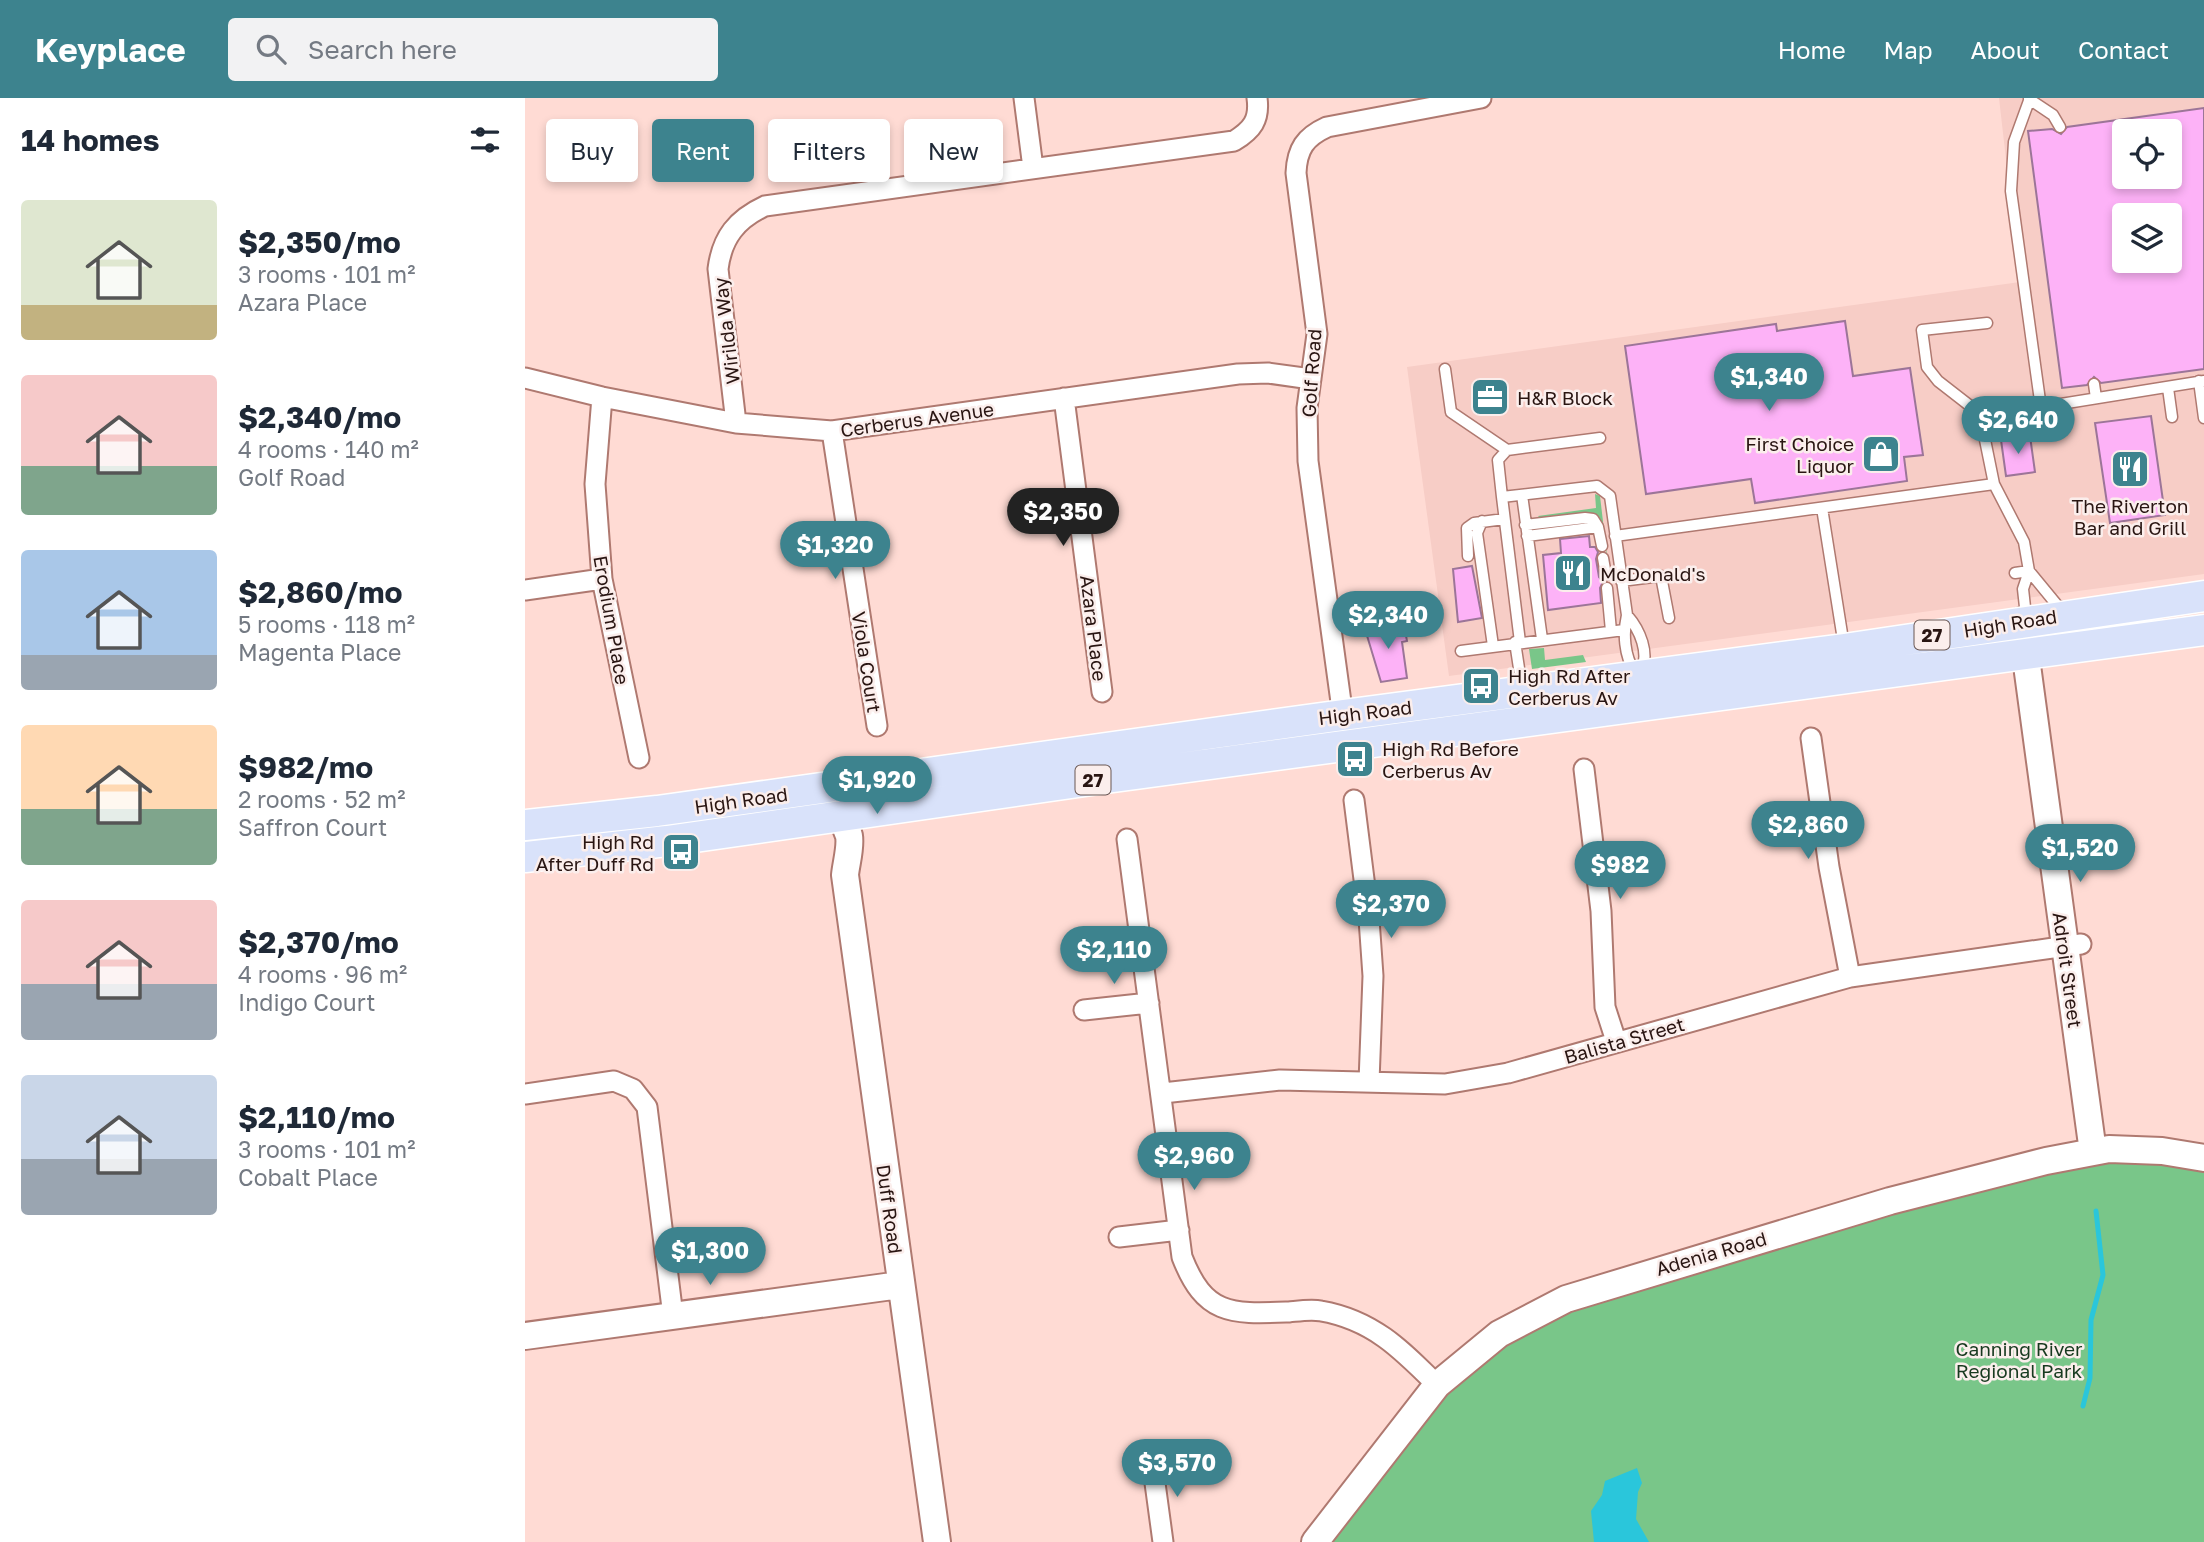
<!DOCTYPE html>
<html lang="en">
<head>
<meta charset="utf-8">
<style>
  body { margin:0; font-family:"Golos Text",sans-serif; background:#f2f2f3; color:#1f2937; height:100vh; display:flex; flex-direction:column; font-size:26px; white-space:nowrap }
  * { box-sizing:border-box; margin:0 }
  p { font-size:23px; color:#747a83 }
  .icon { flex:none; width:38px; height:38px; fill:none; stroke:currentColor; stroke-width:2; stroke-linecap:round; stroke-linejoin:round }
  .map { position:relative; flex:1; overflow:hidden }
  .drawer { display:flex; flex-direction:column; background:#fff; width:525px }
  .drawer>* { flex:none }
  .guide { position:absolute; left:21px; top:21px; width:665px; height:63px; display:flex; gap:14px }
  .tools { position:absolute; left:1587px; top:21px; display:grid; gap:14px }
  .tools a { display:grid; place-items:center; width:70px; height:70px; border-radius:7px; background:#fff; box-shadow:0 4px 10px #0003; font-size:35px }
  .price { position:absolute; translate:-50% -60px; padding:0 16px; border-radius:24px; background:#3d838e; color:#fff; font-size:23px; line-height:46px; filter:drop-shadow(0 2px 4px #0008) }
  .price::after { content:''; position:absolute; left:50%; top:42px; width:21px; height:16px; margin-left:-10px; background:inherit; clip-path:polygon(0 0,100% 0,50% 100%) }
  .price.on { background:#222; color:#fff }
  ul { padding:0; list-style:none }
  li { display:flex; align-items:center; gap:21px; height:175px; padding:0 21px }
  li span { display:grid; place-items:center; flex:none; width:196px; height:140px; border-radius:7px; color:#555 }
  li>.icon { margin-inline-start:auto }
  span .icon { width:84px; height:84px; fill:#fffc; stroke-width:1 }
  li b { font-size:30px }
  h2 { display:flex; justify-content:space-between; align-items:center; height:84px; padding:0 21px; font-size:30px }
  .chip { padding:0 24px; border-radius:7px; background:#fff; box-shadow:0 4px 10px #0003; font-size:24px; line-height:63px }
  .chip.on { background:#3d838e; color:#fff }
  header { display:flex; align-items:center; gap:42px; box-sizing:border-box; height:98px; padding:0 35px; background:#3d838e; color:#fff }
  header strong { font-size:33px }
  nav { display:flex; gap:38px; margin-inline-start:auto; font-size:24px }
  .search { width:490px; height:63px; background:#f2f2f3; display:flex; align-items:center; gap:18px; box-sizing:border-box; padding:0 24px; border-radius:7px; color:#747a83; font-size:26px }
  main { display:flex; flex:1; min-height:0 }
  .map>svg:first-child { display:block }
  .built { fill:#f7cdc6; fill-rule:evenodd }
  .green { fill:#79c689 }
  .water { fill:#2ac6db }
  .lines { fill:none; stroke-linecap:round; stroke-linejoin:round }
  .stream { stroke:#2ac6db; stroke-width:5 }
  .building { fill:#fdb2f7; stroke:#9c7598; stroke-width:2; fill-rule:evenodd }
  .lane-casing { stroke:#af7970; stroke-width:13 }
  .street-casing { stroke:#af7970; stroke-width:23 }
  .secondary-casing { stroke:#af7970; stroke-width:30 }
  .primary-casing { stroke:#fff; stroke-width:33 }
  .lane { stroke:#fff; stroke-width:10 }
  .street { stroke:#fff; stroke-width:19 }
  .secondary { stroke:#fff; stroke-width:26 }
  .primary { stroke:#d9e2fa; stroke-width:30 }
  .labels { text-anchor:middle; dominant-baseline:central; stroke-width:5; stroke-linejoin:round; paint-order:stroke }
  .shield { fill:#fbeeec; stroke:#685653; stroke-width:2 }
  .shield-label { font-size:18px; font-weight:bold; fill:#291512 }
  .street-label { font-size:19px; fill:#291512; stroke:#fbeeec }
  .poi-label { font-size:19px; fill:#291512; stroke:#fbeeec; text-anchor:start }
  .park-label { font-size:19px; fill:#173a1f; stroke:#fbeeec }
</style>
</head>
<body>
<header>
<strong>Keyplace</strong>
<div class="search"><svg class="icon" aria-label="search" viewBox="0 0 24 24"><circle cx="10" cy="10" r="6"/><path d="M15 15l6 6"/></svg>Search here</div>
<nav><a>Home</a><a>Map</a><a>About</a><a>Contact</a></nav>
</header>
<main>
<section class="drawer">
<h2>14 homes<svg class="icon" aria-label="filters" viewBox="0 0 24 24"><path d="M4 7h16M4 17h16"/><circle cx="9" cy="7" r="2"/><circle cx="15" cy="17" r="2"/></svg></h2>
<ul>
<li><span style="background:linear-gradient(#dfe7d0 75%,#c2b280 0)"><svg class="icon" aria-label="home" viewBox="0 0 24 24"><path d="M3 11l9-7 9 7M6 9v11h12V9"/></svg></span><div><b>$2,350/mo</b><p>3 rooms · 101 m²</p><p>Azara Place</p></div></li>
<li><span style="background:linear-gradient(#f6c9c9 65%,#7fa58c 0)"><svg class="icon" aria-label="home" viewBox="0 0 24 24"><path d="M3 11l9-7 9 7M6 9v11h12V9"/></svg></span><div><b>$2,340/mo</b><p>4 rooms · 140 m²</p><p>Golf Road</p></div></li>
<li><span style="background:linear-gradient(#a9c7e8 75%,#9aa5b1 0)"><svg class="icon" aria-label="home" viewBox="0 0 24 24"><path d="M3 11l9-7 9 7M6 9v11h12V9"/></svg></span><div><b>$2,860/mo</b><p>5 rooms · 118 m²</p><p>Magenta Place</p></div></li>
<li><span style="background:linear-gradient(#ffd9b3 60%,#7fa58c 0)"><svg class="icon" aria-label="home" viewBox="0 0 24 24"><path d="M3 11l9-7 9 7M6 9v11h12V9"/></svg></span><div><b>$982/mo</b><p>2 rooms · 52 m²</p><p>Saffron Court</p></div></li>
<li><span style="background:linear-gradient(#f6c9c9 60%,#9aa5b1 0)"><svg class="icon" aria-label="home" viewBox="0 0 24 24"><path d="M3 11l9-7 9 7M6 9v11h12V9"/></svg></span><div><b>$2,370/mo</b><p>4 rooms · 96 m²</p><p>Indigo Court</p></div></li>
<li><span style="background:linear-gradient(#c9d6e8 60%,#9aa5b1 0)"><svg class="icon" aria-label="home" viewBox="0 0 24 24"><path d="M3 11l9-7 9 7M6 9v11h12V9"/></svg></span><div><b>$2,110/mo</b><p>3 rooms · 101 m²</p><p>Cobalt Place</p></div></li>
</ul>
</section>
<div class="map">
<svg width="1679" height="1444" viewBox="0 0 1679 1444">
  <rect width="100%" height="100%" fill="#ffdbd4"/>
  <path class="built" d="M1474,0h205v476l-755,102 -42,-309 613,-85zM1600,33h45v46h-45zM1600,117h45v46h-45z"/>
  <path class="green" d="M1070,396l5,2 8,68 -6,-38 -10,-12 -51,5 -3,-3 58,-8z
    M1019,550l1,12 38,-5 3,7 -54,7 -3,-20z
    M1549,1055l130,7v382h-887l102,-136 157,-112z"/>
  <path class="water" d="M1112,1370l5,15 -4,9 -2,27 13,23h-55l-3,-31 11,-16 3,-14z"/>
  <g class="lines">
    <path class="stream" d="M1558,1308l7,-28 1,-58 12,-45 -7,-64"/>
  </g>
  <path class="building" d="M1679,10v261l-103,14 -7,-6 -7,8 -25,3 -34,-257 24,-2 9,5 6,-7zM1600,33h45v46h-45zM1600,117h45v46h-45z
    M1320,223l8,55 57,-8 13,87 -19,2 3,24 -152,22 -4,-24 -105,15 -21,-148 151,-22 1,7z
    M1626,318l14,99 -55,8 -15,-100z
    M1505,338l5,36 -29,4 -5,-36z
    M1064,438l1,11h5l3,5 -2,7 3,18 4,5 -3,6 1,15 -53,7 -5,-55 18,-2 -1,-14z
    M947,468l10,52 -24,4 -5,-53z
    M865,525l1,4 13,-2 3,16 -5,1 5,36 -26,4 -16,-53z"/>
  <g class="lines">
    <defs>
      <path id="lane" d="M1505,0l-16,44 -3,49 30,217
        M1504,1l24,16 7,12
        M1462,225l-65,7 5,37 11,14 36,28 7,11 13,64 30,58 5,29 -6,18 2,18 -3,11
        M920,271l6,43 56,38
        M1674,283l5,37
        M1569,286l2,14
        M1643,290l4,29
        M1456,322l11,-5 212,-34
        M997,397l20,144
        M977,399l-4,-37 9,-10 93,-12
        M1297,410l22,138
        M957,423l-5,12 16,113
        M1000,427l60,-7 8,1 5,8
        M1002,438l71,-9 4,19
        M1090,438l379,-52
        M943,458l-1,-28 7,-5 30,-4
        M1078,460l3,17
        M1504,473l28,34 10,5
        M1490,475l14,-2
        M1096,483l40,-5 8,42
        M1082,490l4,43
        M1102,517c13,15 23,38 14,57
        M990,544l7,46
        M995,544l-18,-145 95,-11 13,10 17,119c-4,18 -3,41 8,57
        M936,553l163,-21"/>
      <path id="street" d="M499,0l9,70
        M0,280l77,19 134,26 96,8 406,-57 30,-1 43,6
        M77,299l-7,87 7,95 37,179
        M539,300l38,294
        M211,325l-18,-154c4,-32 19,-50 47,-63l469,-65c18,-11 26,-21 23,-43
        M307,333l45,295
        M0,492l77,-11
        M819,626l-36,-263 -1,-53 10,-74 -21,-161c1,-24 9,-36 31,-46l154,-29
        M1286,640l18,129 21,110
        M1059,671l17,142 4,96 11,34
        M829,702l15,119 4,57 -4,106
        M602,741l55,418c23,59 49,57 107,55 10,-1 22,-3 32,-1 52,9 81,39 116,74
        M559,912l65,-7
        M638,995l117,-13 165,4 63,-11 342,-96 231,-33
        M0,996l89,-13 19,8 14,18 26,209
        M594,1139l60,-7
        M627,1363l11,81"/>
      <path id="secondary" d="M1496,523l72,531
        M257,698c27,3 60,10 67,40 2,11 -3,28 -4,39l92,667
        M0,1238l375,-51
        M790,1444l122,-157 62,-51 67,-35 324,-98 156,-40 63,-12 53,2 42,7"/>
      <path id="primary" d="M0,727l132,-14 686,-96 501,-66 360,-53
        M0,759l142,-16 439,-63 1098,-148"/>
    </defs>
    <use href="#lane" class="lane-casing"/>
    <use href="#street" class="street-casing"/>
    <use href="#secondary" class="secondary-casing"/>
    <use href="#primary" class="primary-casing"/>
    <use href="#lane" class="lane"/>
    <use href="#street" class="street"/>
    <use href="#secondary" class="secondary"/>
    <use href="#primary" class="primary"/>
  </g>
  <defs>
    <symbol id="office-square" viewBox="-11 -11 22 22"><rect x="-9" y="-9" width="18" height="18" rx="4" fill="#3d838e" stroke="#fbeeec"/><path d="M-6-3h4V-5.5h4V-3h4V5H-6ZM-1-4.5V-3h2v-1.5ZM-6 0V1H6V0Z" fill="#fff"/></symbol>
    <symbol id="shop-square" viewBox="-11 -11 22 22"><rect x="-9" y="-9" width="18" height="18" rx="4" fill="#3d838e" stroke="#fbeeec"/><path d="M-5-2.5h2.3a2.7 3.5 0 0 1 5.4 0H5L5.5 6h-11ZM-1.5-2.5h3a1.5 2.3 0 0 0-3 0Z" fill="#fff"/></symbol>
    <symbol id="restaurant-square" viewBox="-11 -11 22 22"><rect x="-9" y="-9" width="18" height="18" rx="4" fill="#3d838e" stroke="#fbeeec"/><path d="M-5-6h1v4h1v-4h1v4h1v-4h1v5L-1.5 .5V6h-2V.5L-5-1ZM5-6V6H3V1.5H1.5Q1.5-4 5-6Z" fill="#fff"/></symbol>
    <symbol id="bus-square" viewBox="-11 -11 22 22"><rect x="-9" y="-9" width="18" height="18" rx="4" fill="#3d838e" stroke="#fbeeec"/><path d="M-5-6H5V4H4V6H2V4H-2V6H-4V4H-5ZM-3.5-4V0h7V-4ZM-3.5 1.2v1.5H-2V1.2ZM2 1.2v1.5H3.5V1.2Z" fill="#fff"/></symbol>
  </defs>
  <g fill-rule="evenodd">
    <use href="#office-square" x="943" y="277" width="44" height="44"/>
    <use href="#shop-square" x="1334" y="334" width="44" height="44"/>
    <use href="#restaurant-square" x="1583" y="349" width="44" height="44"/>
    <use href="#restaurant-square" x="1026" y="453" width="44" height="44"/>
    <use href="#bus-square" x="934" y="566" width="44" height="44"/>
    <use href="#bus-square" x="808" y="639" width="44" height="44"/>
    <use href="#bus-square" x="134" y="732" width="44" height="44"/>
  </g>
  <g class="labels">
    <g class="shield">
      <rect x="1389.5" y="522.5" width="35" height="29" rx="5"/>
      <rect x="550.5" y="667.5" width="35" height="29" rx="5"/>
    </g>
    <g class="shield-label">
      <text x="1407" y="537">27</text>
      <text x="568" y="682">27</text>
    </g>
    <g class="street-label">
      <text transform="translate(201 233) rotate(-97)">Wirilda Way</text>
      <text transform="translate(786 275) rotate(-86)">Golf Road</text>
      <text transform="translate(392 321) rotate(-8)">Cerberus Avenue</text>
      <text transform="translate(87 522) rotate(80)">Erodium Place</text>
      <text transform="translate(1485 525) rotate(-9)">High Road</text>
      <text transform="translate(569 530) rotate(83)">Azara Place</text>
      <text transform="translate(342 564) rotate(81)">Viola Court</text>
      <text transform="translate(840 614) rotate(-7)">High Road</text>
      <text transform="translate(216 702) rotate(-8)">High Road</text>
      <text transform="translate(1543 872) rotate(82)">Adroit Street</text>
      <text transform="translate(1099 942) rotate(-16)">Balista Street</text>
      <text transform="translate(365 1111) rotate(82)">Duff Road</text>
      <text transform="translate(1186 1155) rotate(-16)">Adenia Road</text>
    </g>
    <g class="poi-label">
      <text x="992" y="299">H&amp;R Block</text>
      <text x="1329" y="345" text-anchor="end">First Choice<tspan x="1329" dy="22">Liquor</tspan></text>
      <text x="1605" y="407" text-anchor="middle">The Riverton<tspan x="1605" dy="22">Bar and Grill</tspan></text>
      <text x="1075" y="475">McDonald's</text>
      <text x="983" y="577">High Rd After<tspan x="983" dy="22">Cerberus Av</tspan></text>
      <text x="857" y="650">High Rd Before<tspan x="857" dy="22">Cerberus Av</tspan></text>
      <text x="129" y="743" text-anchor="end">High Rd<tspan x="129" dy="22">After Duff Rd</tspan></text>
    </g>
    <g class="park-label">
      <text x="1494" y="1250">Canning River<tspan x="1494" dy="22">Regional Park</tspan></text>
    </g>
  </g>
</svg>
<div class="tools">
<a><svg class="icon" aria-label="locate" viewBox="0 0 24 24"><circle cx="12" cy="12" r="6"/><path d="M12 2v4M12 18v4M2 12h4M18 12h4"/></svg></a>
<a><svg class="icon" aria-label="layers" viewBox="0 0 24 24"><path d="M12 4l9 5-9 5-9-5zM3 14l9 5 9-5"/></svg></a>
</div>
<b class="price" style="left:1244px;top:315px">$1,340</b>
<b class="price" style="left:1493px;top:358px">$2,640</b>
<b class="price on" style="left:538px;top:450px">$2,350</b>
<b class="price" style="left:310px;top:483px">$1,320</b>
<b class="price" style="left:863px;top:553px">$2,340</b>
<b class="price" style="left:352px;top:718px">$1,920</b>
<b class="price" style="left:1283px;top:763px">$2,860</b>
<b class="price" style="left:1555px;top:786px">$1,520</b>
<b class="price" style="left:1095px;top:803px">$982</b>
<b class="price" style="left:866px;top:842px">$2,370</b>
<b class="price" style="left:589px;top:888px">$2,110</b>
<b class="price" style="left:669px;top:1094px">$2,960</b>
<b class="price" style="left:185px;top:1189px">$1,300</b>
<b class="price" style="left:652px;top:1401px">$3,570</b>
<div class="guide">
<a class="chip">Buy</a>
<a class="chip on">Rent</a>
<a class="chip">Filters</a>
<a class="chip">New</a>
</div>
</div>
</main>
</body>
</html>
